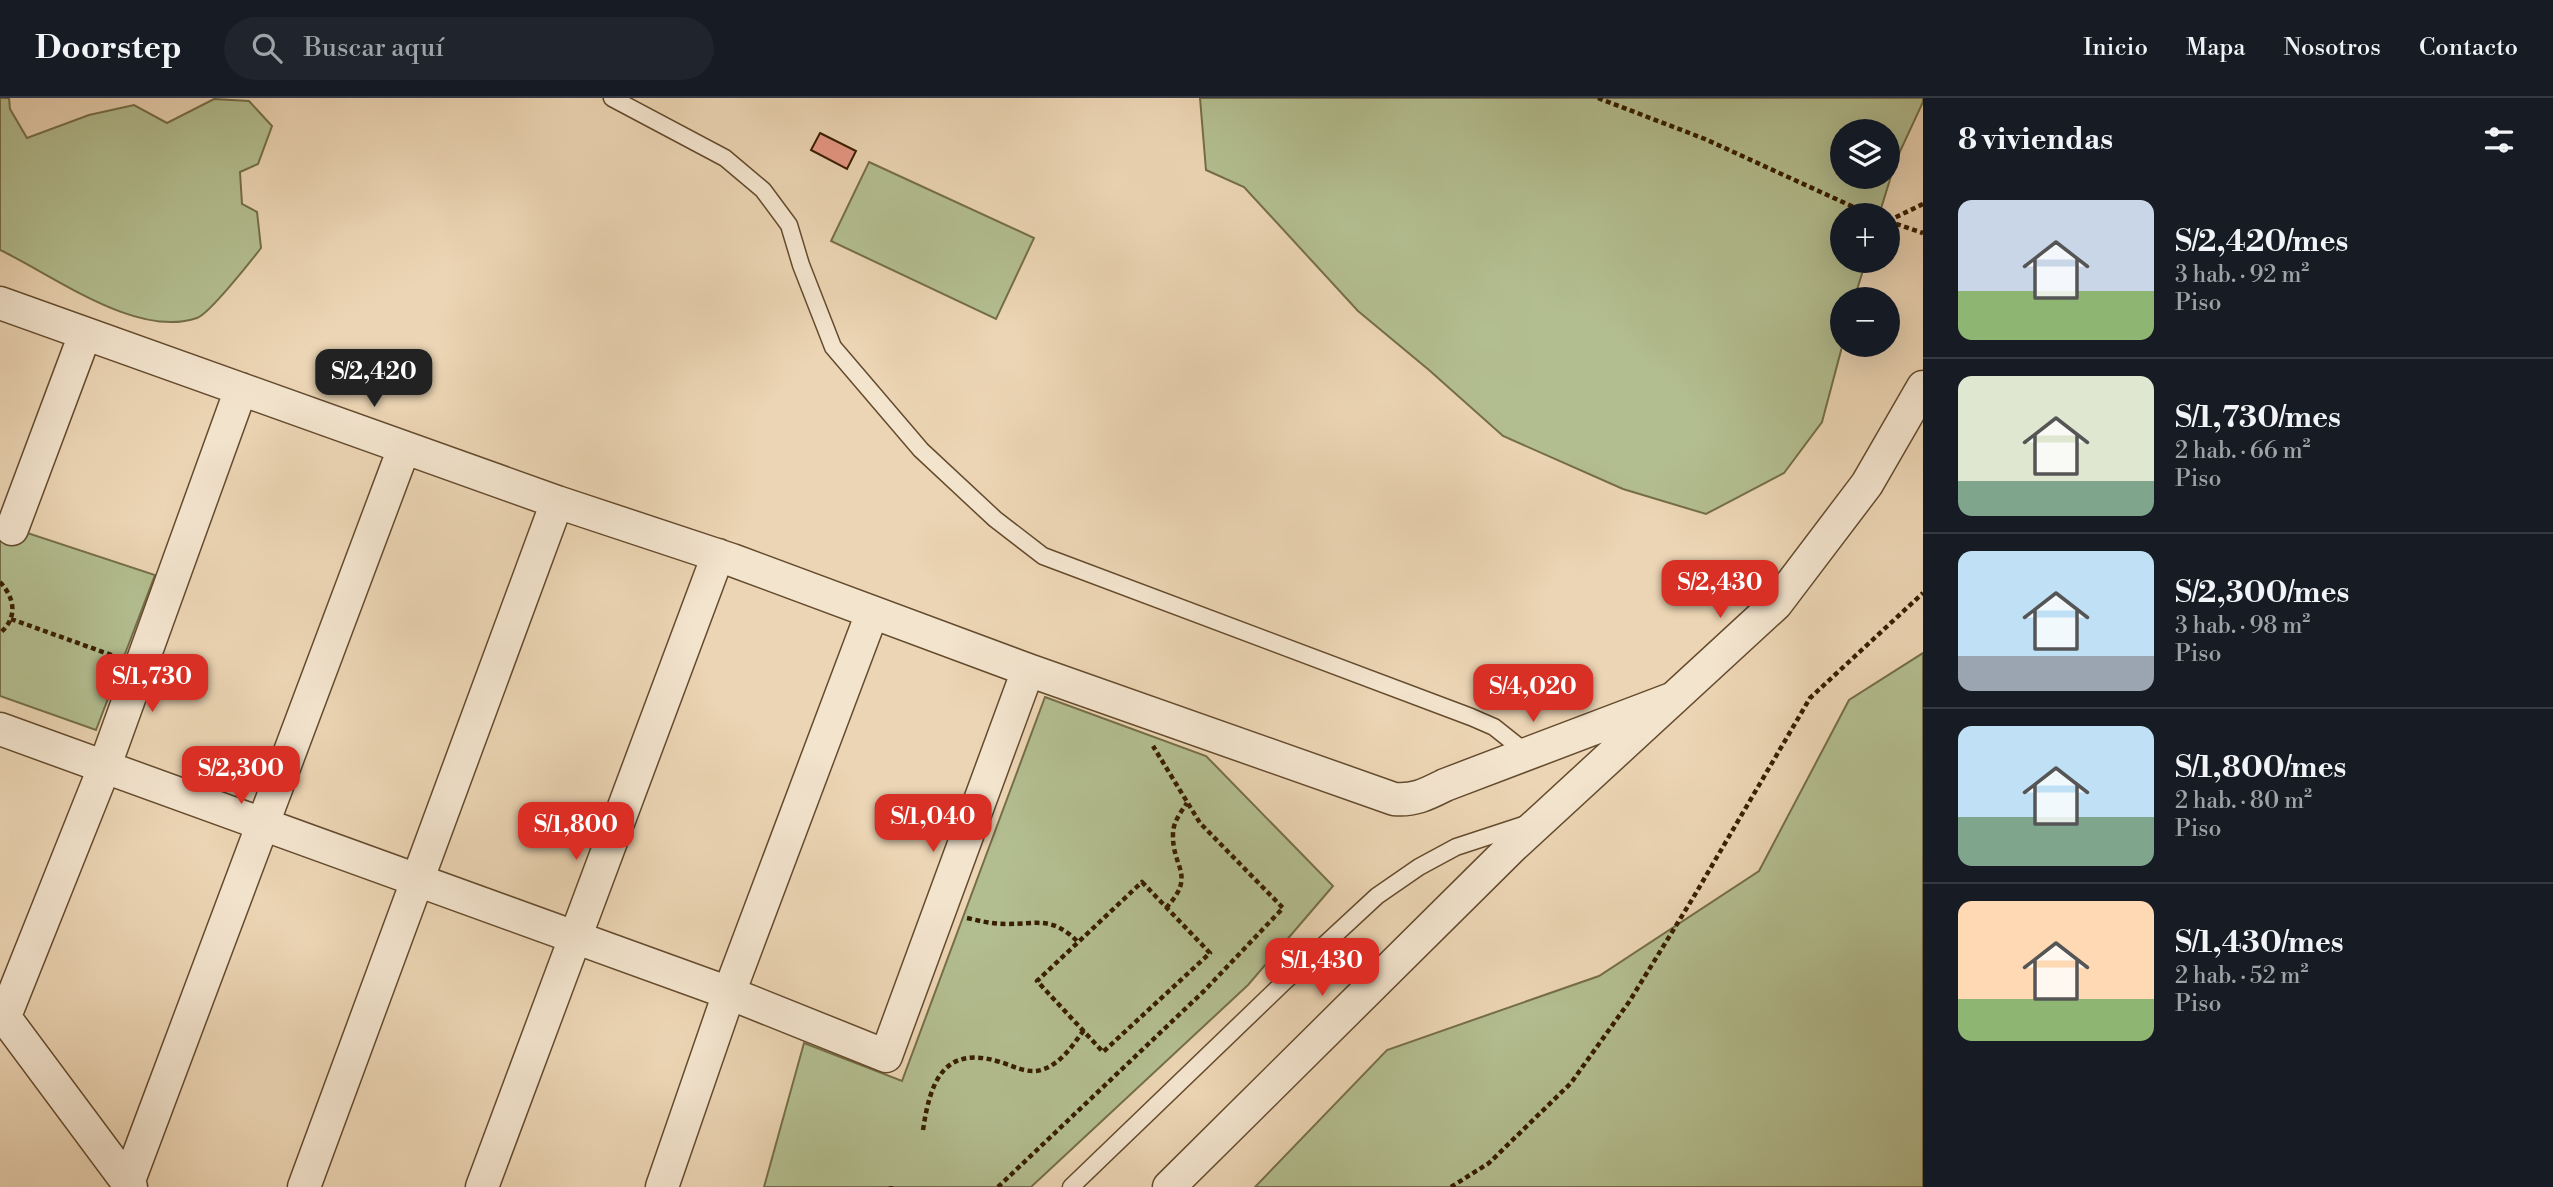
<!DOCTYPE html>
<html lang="es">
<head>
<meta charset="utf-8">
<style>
  body { margin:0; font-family:"Libre Bodoni",serif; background:#20242c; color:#f1f3f6; height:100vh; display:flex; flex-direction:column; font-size:26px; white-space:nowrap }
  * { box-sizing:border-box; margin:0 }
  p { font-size:23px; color:#9ea1a6 }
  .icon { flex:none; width:38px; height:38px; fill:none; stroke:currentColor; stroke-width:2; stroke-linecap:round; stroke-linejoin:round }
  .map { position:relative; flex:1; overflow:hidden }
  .drawer { display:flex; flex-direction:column; background:#171b24; width:630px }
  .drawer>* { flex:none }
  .controls { position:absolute; left:1830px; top:21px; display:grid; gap:14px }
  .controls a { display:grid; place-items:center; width:70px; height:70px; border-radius:50%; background:#171b24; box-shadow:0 7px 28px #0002; font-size:35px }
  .price { position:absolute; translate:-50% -60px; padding:0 16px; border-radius:14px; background:#d93025; color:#fff; font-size:23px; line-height:46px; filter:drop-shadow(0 2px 4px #0008) }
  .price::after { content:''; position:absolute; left:50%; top:42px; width:21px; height:16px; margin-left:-10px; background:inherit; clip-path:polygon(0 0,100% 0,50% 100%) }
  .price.active { background:#222; color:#fff }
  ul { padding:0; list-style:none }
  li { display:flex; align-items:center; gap:21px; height:175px; padding:0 35px }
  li+li { border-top:2px solid #363941 }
  li span { display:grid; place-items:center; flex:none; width:196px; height:140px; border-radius:14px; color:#555 }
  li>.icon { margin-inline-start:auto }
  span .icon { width:84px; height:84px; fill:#fffc; stroke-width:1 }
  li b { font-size:30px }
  h2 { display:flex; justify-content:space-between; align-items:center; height:84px; padding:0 35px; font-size:30px }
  header { display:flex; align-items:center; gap:42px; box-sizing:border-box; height:98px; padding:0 35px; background:#171b24; border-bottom:2px solid #363941 }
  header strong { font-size:33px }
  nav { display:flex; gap:38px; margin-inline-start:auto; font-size:24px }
  .search { width:490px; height:63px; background:#20242c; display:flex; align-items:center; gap:18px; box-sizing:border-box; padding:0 24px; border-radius:38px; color:#9ea1a6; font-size:26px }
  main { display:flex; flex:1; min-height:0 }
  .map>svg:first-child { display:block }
  .green { fill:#b3be90; stroke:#756e48; stroke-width:2; fill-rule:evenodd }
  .building { fill:#e79785; stroke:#371d00; stroke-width:2 }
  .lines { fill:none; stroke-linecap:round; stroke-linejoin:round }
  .service-casing { stroke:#644b2d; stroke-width:19 }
  .minor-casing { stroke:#644b2d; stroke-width:35 }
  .path { stroke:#371d00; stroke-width:4.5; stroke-dasharray:5 3.5; stroke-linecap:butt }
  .service { stroke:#f3e4ce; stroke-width:16 }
  .minor { stroke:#f3e4ce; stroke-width:32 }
</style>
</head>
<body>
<header>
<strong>Doorstep</strong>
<div class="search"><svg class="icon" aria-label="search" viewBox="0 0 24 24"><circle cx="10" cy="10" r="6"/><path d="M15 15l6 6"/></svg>Buscar aquí</div>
<nav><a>Inicio</a><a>Mapa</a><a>Nosotros</a><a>Contacto</a></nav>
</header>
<main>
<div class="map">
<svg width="1923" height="1089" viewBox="0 0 1923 1089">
  <rect width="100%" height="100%" fill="#ecd5b4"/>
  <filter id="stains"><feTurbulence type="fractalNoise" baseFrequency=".00286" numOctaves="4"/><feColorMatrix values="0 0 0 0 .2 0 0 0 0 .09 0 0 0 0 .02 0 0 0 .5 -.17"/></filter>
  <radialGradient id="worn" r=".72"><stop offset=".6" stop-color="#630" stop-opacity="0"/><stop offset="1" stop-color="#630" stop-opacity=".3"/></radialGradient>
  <path class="green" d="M0,0h9l1,11 17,29 62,-23 45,-10 33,18 47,-24 35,2 23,25 -14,38 -18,8 2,32 15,8 4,36c-10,13 -52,66 -64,70 -60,21 -144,-43 -197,-68z
    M1200,0h723v4l-27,58 -17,55h-36v46h23l-12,38h-11v44l-21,79 -38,51 -78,41 -83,-25 -120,-53 -74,-66 -71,-59 -114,-124 -38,-17zM1843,33h45v46h-45z
    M869,64l165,76 -38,81 -165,-78z
    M0,426l155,51 -59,155 -96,-34z
    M1923,555v534h-668l132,-137 212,-74 160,-105 90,-171z
    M1045,599l161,59 127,130 -85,99 -217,202h-267l40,-144 98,38z"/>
  <path class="building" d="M820,35l36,18 -9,18 -36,-19z"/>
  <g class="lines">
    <defs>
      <path id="service" d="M612,0l113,60 38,32 26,35 12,40 32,82 88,103 74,69 48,37 428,161 23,10 34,27
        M1071,1089l211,-203 95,-88 42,-29 37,-20 70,-23"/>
      <path id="minor" d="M0,205l557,199 175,58 296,110 366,129c20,2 33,-5 51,-14l229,-87
        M12,431l73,-195
        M0,631l729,264 157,63 142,-386
        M0,913l131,176
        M5,918l99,-248 137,-379
        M128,1085l276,-735
        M304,1089l253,-685
        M482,1089l236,-632
        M662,1089l67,-194 143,-380
        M1169,1089l343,-340 264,-243 91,-120 56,-97"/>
    </defs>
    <use href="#service" class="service-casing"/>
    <use href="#minor" class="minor-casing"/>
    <path class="path" d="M1598,0l107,41 166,76
      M1888,123l35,-17
      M1888,123l35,12
      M0,484c15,16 18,36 0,51
      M11,521l103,37
      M1142,784l68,71 -107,99 -66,-71z
      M1166,810c31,-34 6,-39 7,-74 0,-12 8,-22 14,-31
      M967,820c13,3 26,6 39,6 32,0 46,-8 72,18
      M923,1032c7,-47 20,-86 77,-68 14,4 27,12 41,8 20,-6 31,-24 43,-40
      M891,1089v-1
      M998,1089l206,-196 79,-83 -83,-85 -47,-77
      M1451,1089l38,-24 82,-80 58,-81 64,-104 117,-200 113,-105"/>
    <use href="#service" class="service"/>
    <use href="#minor" class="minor"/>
  </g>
  <rect width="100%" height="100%" filter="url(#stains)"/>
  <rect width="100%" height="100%" fill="url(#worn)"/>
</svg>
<div class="controls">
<a><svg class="icon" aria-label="layers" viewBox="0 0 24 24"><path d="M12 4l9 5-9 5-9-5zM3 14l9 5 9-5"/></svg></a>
<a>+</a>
<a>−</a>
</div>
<b class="price active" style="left:374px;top:311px">S/2,420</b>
<b class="price" style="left:1720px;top:522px">S/2,430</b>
<b class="price" style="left:152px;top:616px">S/1,730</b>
<b class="price" style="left:1533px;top:626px">S/4,020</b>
<b class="price" style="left:241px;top:708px">S/2,300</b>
<b class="price" style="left:933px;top:756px">S/1,040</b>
<b class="price" style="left:576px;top:764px">S/1,800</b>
<b class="price" style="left:1322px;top:900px">S/1,430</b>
</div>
<section class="drawer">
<h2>8 viviendas<svg class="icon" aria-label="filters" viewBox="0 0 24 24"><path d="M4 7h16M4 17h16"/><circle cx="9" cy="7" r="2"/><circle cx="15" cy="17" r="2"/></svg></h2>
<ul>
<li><span style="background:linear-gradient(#c9d6e8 65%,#8fb573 0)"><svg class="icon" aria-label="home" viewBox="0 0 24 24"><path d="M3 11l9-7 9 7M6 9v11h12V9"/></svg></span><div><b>S/2,420/mes</b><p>3 hab. · 92 m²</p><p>Piso</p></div></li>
<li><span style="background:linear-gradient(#dfe7d0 75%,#7fa58c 0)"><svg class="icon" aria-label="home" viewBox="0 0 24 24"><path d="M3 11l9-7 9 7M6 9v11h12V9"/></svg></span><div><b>S/1,730/mes</b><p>2 hab. · 66 m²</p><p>Piso</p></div></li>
<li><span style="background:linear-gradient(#bfe0f5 75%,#9aa5b1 0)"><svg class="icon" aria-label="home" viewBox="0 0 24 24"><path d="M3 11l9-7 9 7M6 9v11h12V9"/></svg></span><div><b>S/2,300/mes</b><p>3 hab. · 98 m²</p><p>Piso</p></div></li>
<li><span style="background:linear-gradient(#bfe0f5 65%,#7fa58c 0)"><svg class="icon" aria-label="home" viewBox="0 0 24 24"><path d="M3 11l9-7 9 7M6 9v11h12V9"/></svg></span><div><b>S/1,800/mes</b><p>2 hab. · 80 m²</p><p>Piso</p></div></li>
<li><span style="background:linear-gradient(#ffd9b3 70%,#8fb573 0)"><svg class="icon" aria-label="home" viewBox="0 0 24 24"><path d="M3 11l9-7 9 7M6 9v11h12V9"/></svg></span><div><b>S/1,430/mes</b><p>2 hab. · 52 m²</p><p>Piso</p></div></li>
</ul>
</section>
</main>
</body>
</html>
